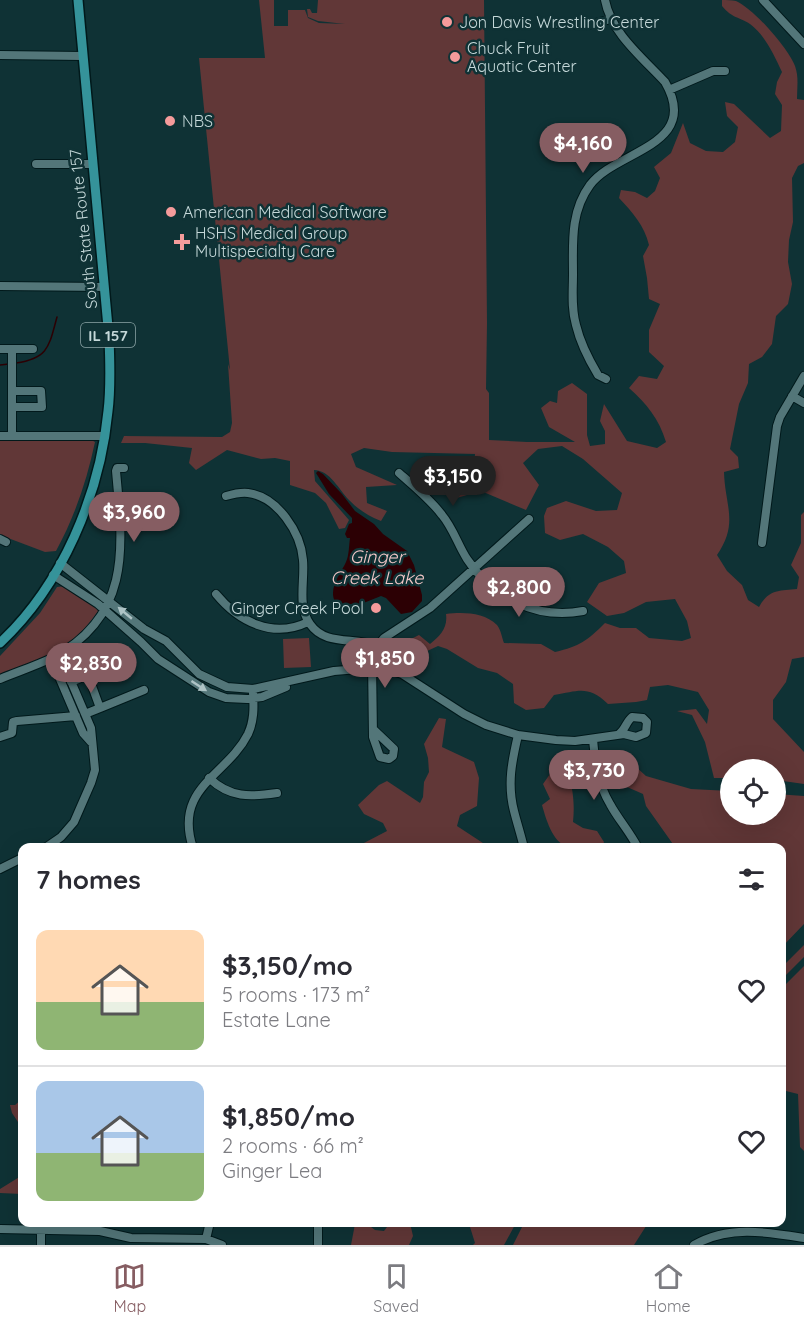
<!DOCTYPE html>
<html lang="en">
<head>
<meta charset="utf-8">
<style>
  body { margin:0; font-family:Quicksand,sans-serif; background:#f7f7f7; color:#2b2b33; height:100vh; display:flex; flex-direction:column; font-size:22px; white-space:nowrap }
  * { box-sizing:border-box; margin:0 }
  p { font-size:20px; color:#7c7c81 }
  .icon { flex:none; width:33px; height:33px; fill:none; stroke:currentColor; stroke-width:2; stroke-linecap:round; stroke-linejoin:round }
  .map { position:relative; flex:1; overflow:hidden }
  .panel { position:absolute; left:18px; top:843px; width:768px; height:384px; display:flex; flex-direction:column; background:#fff; border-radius:12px; box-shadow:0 6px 24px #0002 }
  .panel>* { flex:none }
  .fabs { position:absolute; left:720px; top:759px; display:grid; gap:12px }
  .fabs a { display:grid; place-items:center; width:66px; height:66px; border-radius:50%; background:#fff; box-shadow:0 6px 24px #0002; font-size:30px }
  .price { position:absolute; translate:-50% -51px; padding:0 14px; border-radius:21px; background:#865d62; color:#fff; font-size:20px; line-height:39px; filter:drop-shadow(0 2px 3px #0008) }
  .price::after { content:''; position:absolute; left:50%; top:36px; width:18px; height:14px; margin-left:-9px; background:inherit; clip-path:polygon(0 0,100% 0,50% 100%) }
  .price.selected { background:#222; color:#fff }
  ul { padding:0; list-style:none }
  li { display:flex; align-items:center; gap:18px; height:150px; padding:0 18px }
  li+li { border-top:2px solid #e1e1e2 }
  li span { display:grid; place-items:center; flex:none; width:168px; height:120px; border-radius:12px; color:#555 }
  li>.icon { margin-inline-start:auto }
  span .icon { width:72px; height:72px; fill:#fffc; stroke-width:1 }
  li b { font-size:26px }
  h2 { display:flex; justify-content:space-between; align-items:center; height:72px; padding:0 18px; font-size:26px }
  .menu { display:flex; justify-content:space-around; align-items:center; height:84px; border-top:2px solid #e1e1e2; background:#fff; font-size:16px; color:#7c7c81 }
  .menu a { display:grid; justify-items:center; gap:3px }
  .menu .selected { color:#865d62 }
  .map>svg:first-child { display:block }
  .green { fill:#613737 }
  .water { fill:#2c0004 }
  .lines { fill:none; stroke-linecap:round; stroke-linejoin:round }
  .stream { stroke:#2c0004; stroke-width:1.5 }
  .minor-casing { stroke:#01191b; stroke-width:10 }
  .major-casing { stroke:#01191b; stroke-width:12 }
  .minor { stroke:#537679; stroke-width:8 }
  .major { stroke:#35939a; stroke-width:9 }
  .oneway { fill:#aec4c6 }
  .poi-dot { fill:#f59b9b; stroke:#0f3235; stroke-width:2 }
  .labels { text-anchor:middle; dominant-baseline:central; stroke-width:5; stroke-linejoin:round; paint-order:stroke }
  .shield { fill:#0f3235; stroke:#8ea6a8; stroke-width:1.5 }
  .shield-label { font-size:15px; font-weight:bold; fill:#c5d8d9 }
  .poi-label { font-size:16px; fill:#c5d8d9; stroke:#0f3235; text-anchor:start }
  .street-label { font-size:16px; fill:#c5d8d9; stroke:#0f3235 }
  .water-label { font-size:18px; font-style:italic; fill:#f6c9c9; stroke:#0f3235 }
</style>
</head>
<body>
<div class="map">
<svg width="804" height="1245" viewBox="0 0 804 1245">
  <rect width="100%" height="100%" fill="#0f3235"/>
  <path class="green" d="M259,0h15v26h14v-16h17l3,8 11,5 26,1 -27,-3 -10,-4 -1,-8h3l2,4h5l1,-13h166l3,323 -1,66 3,4v47l38,2h48l-26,-15 -8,-19 9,-7 7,2 1,-12 14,-8 15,11v41l3,11 15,-2v-13l-5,-10 4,-17 23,37 30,7 9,-6c-7,-23 -19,-38 -37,-54l10,-12 18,3 7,-13 -15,-14v-22l11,-26 -11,-5 -2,-21 -4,-22 6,-11c-5,-20 -16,-32 -30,-47l2,-8 14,2 12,6 8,-7 5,-13 -6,-11 17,-14 12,-30 7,20 16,8 17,1 12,-10 3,-15 -11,-11 -2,-14 9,2 36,34 11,-7 1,-26 -7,-11 2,-12 5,-10c-8,-17 -17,-37 -32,-48 -12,-8 -17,-5 -28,-18v-6c5,0 10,0 14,1 18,8 52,47 59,65 4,11 2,22 2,33l7,1v63l-6,3 -6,12 1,44 -4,18 -1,22 4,22 -4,20 -12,12 -4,28 -10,13 -13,7 -1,19 -9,21 -9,45 8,8 1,11 -15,4c1,34 15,51 -7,83l10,16 15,14 6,15 11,7c10,-18 20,-16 38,-18l2,-12 -8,-12 10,-22v-28l3,-3v145l-12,2 -6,23 -13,18v19l31,33v32l-28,-4v-10h-46v8h-16l-9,-36 -13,-27 -15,-4 19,-2 11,15 2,-14 -11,-18 -30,-7 -18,2 -3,13 -11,2 -28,2c-20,-19 -29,-13 -54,-9l-10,13 -18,2 -12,-7 -1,-19 -16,-11 -19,-5 -31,-19 -9,-3 -13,6 -8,1 -6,-14 8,-4 11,9c10,-8 18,-16 16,-30 16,-2 38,-2 51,11 4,5 5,13 7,18l37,1 14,8c25,-6 32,-11 50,-29l15,5h16l13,10 33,3 9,-3 -4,-17 -12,-22 -29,3 -22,11 -17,3 -20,-14 12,-19 27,-10 -2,-12 -16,-14 -25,-13 -23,6 -15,-7 -1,-17 3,-8 19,-7 30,10 21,-1 5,-17 -39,-34 -21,-13 -24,3 -15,14 16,22 -13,25 -45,-19 -28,8 -7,-12 27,-6 2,-27 -83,-2 -28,-4 -13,6 5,13 41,18 -31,2 1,16 20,8 -6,10c-13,-5 -22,-11 -32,-21 -10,-10 -19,-30 -35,-30l1,11 34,39 -4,8 -6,1 -13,-26 -11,-10 -25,-8v-24l-15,-3 -14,1 -34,-9 -31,20 -7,-7 3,-15 -47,-5h-24l3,-7 98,1 8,-5 2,-9 -4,-59 2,6 -31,-312h66z
    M0,439l15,2h44c9,-4 28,-4 36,1 -8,38 -20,74 -39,109l-11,1 -45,-17z
    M66,586l29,20 3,5c-27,40 -56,47 -98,65v-20l40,-43 17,-26z
    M309,638l2,29 -27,1 -1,-29z
    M439,718l7,1 -4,28 32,15 5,16 -2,28 -17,9 -3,11 32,21h-126l-1,-3 25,-13 -4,-8 -19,-9 -6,-9 21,-20 8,-4 33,22 3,-6 1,-15 5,-10 -1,-14 -4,-14z
    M565,766c8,18 10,37 8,56l10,6 14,3 7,11 -2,5c-10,1 -26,3 -35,0 -15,-6 -21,-28 -25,-42l8,-6 -7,-15 7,-10z
    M635,766l11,10 45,13 39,2v23h46v-20l28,2v128l-22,23v-99l-107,-1 -29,-41 -3,-12 -16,-7z
    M804,945v12l-22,22v-12z
    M804,966v185l-4,-4 -2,-53 -12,-3 -4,2v-105z
    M22,1099v29l-10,-15 -2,-8h5z
    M22,1140v54l-22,-1v-4l21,-13c1,-10 -3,-27 1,-36z
    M390,1223h20l3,13 -4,9h-58l4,-21h12l8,6 9,1z
    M493,1223h23l-12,22h-31l2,-2 -5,-16z
    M524,1223v-1l124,1 -14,22h-121z"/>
  <path class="water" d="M318,471l5,3 19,20 13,17 19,13 9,10 24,17 7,14 8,30v6l-10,11 -11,2 -15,-16 -5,-2 -20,8h-21l-5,-2c-7,-14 6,-29 11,-40 3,-6 3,-17 4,-24h-3l-2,-4 4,-10 3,-1v-5l-23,-24 -13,-21z"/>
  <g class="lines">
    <path class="stream" d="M16,363c33,-5 33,-17 41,-46
      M0,365l9,-1"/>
    <defs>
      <path id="minor" d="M605,0c6,33 38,58 60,82 37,64 -49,68 -75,103 -20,27 -17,59 -17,89 0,17 -2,34 3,51 4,17 13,35 22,50l8,4
        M763,0l41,44
        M543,23l45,2 23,-6
        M0,55l82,1
        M669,90l44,-19h12
        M36,164h56
        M0,286l104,1
        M0,349h12
        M792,396l12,7
        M12,407h30l-1,-16h-29
        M0,436h105
        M12,436v-87h21
        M399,473c15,13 31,26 43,42 11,13 16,30 25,44 26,39 70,61 116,52
        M226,496c7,-2 14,-4 22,-3 30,4 53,40 55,67 2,21 -6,46 7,64 16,23 45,12 67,22
        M0,539l6,3
        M762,543l15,-117 3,-9 24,-41
        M60,563l84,66 22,12 33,33 28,13 26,2 81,-18 37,-3 15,1 16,5 62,40 22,11 32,10 38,5 19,1 49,-7 12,3 10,-4 1,-11 -4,-4 -11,-1c-6,5 -7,13 -13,17
        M53,575l45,29 43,38 17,17 51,33 17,6 21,1 15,-2 24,-10
        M216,594c23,28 57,45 92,28
        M51,658l32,75 8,9
        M88,675l39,-17
        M0,679c17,-7 35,-13 52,-21 80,-42 71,-111 64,-187l1,-3h7
        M71,682l17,-7 12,33 -15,6
        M100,708l44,-18
        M374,730l20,19 -1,7 -4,3 -9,-2 -7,-20 -1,-76 4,-13 8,-10 46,-30 99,-89
        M518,735c-6,26 -11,49 -4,76 3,12 7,24 10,37
        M0,737l12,-4 1,-11 4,-1 59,-5
        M593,739c2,23 5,45 17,65 8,15 20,28 28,44
        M209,778c21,20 41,19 68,15
        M45,848l16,-11 13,-15 17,-39 4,-13 -4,-42 -32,-75
        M193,848c-20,-61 34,-72 55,-114 6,-13 6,-26 5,-41
        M0,869l22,-11
        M318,1222v23
        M0,1229l100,2 31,7 75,1 16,6
        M206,1239l4,-17
        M41,1245v-16
        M694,1245c35,-20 73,-13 110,-7"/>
      <path id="major" d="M0,643c62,-58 100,-148 108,-232 3,-24 2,-49 1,-73l-31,-338"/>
    </defs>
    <use href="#minor" class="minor-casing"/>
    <use href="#major" class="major-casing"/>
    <use href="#minor" class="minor"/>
    <use href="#major" class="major"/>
  </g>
  <defs><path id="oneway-solid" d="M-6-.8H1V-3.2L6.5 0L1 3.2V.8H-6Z" transform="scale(1.5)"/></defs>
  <g class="oneway">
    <use href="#oneway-solid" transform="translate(125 613) rotate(-140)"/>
    <use href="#oneway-solid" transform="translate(199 686) rotate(33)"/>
  </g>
  <g class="poi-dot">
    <circle cx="447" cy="22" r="6"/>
    <circle cx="455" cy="57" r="6"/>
    <circle cx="170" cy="121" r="6"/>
    <circle cx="171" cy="212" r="6"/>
    <path d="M179 233h6v6h6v6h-6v6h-6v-6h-6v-6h6z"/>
    <circle cx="376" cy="608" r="6"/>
  </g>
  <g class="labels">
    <rect class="shield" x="81" y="323" width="54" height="24" rx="4.5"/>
    <g class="shield-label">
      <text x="108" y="335">IL 157</text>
    </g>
    <g class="poi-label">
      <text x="459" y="22">Jon Davis Wrestling Center</text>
      <text x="467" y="48">Chuck Fruit<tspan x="467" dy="18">Aquatic Center</tspan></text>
      <text x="182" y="121">NBS</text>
      <text x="183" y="212">American Medical Software</text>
      <text x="195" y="233">HSHS Medical Group<tspan x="195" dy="18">Multispecialty Care</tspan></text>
      <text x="364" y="608" text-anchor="end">Ginger Creek Pool</text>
    </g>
    <g class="street-label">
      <text transform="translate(83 229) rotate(-96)">South State Route 157</text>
    </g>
    <g class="water-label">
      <text x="377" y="556">Ginger<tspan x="377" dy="21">Creek Lake</tspan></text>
    </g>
  </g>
</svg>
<div class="fabs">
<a><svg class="icon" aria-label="locate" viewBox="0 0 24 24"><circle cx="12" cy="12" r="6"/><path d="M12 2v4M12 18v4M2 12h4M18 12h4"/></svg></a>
</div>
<b class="price" style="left:583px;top:174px">$4,160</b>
<b class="price selected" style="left:453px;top:507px">$3,150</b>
<b class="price" style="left:134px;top:543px">$3,960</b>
<b class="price" style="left:519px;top:618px">$2,800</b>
<b class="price" style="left:385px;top:689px">$1,850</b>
<b class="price" style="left:91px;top:694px">$2,830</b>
<b class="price" style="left:594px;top:801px">$3,730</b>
<section class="panel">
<h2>7 homes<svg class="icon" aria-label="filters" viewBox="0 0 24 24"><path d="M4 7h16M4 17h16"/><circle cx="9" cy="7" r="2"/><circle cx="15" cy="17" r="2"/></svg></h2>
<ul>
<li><span style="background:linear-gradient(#ffd9b3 60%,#8fb573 0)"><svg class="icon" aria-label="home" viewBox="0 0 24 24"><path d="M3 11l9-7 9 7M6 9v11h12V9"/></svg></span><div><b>$3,150/mo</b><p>5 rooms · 173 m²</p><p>Estate Lane</p></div><svg class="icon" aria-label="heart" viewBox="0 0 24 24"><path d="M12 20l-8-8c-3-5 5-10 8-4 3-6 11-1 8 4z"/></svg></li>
<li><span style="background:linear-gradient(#a9c7e8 60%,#8fb573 0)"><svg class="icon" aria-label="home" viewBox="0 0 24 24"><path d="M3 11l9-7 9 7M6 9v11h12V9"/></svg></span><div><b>$1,850/mo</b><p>2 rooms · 66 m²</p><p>Ginger Lea</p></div><svg class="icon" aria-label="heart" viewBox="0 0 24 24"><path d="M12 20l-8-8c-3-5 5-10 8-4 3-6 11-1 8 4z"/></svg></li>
</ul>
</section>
</div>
<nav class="menu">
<a class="selected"><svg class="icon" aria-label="map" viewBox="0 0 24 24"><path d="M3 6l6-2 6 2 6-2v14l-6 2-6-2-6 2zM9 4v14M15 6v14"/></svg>Map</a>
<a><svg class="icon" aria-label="saved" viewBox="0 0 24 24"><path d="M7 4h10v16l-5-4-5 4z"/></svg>Saved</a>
<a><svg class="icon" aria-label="home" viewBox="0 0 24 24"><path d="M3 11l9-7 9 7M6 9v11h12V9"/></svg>Home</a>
</nav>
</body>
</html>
